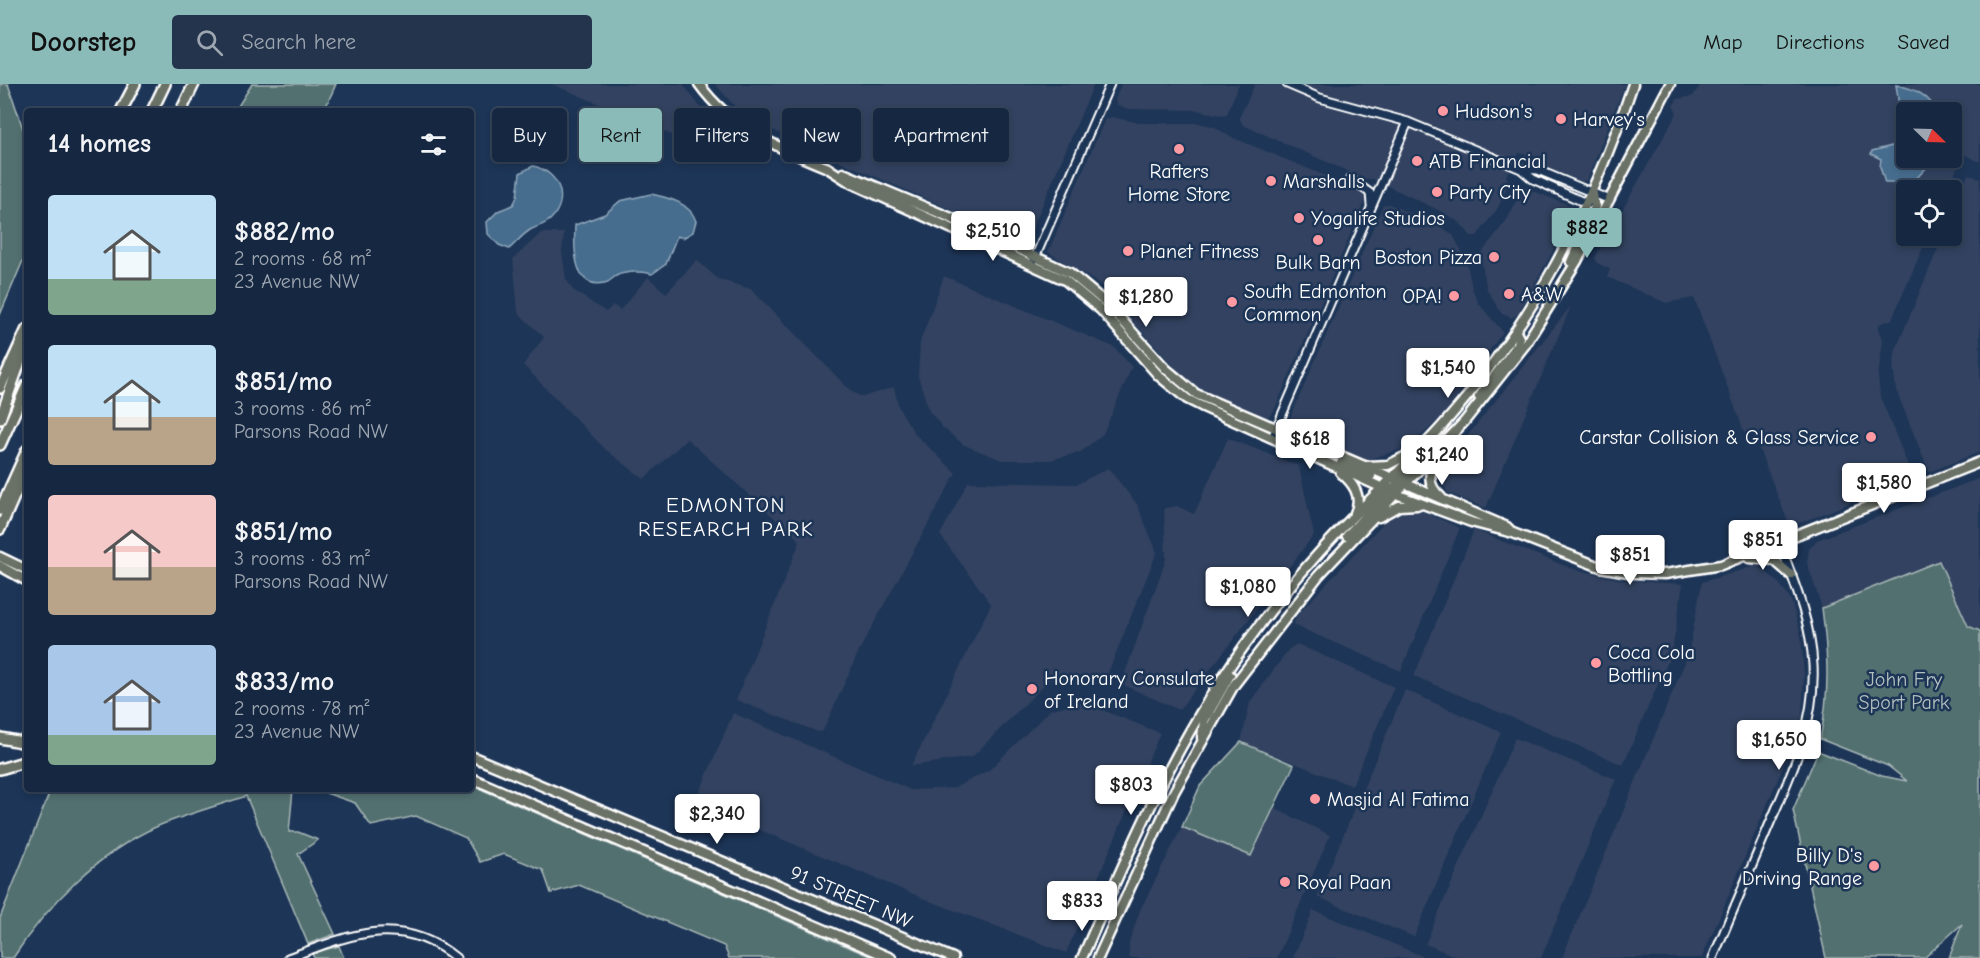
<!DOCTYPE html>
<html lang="en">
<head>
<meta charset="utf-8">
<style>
  body { margin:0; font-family:"Comic Neue",sans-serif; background:#23344c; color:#f1f3f6; height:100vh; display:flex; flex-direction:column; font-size:22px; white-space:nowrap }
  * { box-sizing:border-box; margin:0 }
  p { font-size:20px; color:#9ea6b1 }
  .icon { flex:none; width:33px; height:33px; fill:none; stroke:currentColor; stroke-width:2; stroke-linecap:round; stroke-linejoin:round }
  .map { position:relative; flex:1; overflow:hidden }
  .sheet { position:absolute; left:24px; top:24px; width:450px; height:684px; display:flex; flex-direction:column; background:#162841; border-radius:6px; box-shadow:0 3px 9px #0003,0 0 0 2px #35445a }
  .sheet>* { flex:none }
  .banner { position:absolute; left:492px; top:24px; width:570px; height:54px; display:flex; gap:12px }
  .needle { width:39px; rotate:113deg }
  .buttons { position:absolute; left:1896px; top:18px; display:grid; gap:12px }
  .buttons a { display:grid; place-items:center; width:66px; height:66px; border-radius:6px; background:#162841; box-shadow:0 3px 9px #0003,0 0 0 2px #35445a; font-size:30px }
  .price { position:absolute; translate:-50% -51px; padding:0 14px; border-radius:6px; background:#fff; color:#222; font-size:20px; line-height:39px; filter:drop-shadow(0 2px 3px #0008) }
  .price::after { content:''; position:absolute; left:50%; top:36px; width:18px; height:14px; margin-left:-9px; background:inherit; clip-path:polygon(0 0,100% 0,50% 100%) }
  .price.selected { background:#8bbbb9; color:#111 }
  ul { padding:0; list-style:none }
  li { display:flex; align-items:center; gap:18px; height:150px; padding:0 24px }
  li span { display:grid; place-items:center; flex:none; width:168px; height:120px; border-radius:6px; color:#555 }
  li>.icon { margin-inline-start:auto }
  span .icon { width:72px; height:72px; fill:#fffc; stroke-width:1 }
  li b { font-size:26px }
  h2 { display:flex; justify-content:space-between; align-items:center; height:72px; padding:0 24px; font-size:26px }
  .pill { padding:0 21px; border-radius:6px; background:#162841; box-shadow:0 3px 9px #0003,0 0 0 2px #35445a; font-size:21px; line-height:54px }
  .pill.selected { background:#8bbbb9; color:#111 }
  header { display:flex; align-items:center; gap:36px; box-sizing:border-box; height:84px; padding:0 30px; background:#8bbbb9; color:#111 }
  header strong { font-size:28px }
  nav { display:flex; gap:33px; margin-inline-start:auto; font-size:21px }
  .search { width:420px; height:54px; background:#23344c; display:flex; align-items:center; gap:15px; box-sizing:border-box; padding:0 21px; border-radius:6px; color:#9ea6b1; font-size:22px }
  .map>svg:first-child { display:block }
  .built { fill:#324260; fill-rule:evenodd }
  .green { fill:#52706f; stroke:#a8b8b7; stroke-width:1.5 }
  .water { fill:#466d8e; stroke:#90a7bb; stroke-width:1.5 }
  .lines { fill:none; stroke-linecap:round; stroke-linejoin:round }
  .minor-casing { stroke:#fff; stroke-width:11 }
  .major-casing { stroke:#fff; stroke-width:13 }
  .highway-casing { stroke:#fff; stroke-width:14 }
  .minor { stroke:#1d3557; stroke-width:7 }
  .major { stroke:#6a7166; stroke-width:8 }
  .highway { stroke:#6a7166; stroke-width:9 }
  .poi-dot { fill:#ff9aa2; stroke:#1d3557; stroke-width:2 }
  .labels { text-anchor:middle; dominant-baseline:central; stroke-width:5; stroke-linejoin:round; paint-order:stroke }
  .poi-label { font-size:20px; fill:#fff; stroke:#1d3557; text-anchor:start }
  .park-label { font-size:20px; fill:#b1bfbe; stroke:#1d3557 }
  .street-label { font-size:20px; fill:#fff; stroke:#1d3557 }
  .neighbourhood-label { font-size:21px; letter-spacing:1.5px; fill:#fff; stroke:#1d3557 }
</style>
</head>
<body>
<header>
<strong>Doorstep</strong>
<div class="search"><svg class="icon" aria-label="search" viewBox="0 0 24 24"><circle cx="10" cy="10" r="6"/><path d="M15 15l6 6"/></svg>Search here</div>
<nav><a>Map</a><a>Directions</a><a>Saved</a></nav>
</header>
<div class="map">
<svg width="1980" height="874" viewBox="0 0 1980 874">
  <rect width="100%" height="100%" fill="#1d3557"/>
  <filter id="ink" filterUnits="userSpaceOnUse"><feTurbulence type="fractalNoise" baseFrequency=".0167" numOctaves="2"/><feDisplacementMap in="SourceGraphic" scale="12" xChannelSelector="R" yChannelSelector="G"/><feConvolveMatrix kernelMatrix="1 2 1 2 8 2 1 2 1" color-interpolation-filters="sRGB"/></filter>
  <g filter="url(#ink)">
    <path class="built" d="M552,0h131l21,28 -13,31z
      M715,0h379l-66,155 -7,1 -230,-100 -52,-29z
      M1121,0h118l-12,30 -6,1 -25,-5 -68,-1 -11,-4 -2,-5z
      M1255,0h370l-38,96 -5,2 -48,-20 -1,-6 -14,-3 -13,23 3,5 -11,27 -21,28h-6l-11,-13 -18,-11 -69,-33h-8l-122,-54 -4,-7z
      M1701,0h279v78l-17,-8 -15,36h-42v46h22l-36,83 -12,5 -2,4 5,14 -5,34 2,20 33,82 -123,49 -37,-93 -7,3 -52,-139 -28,5 -59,-26 3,-8 -13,-6 -2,-5 82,-145 -4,-7 4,-7 16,-3zM1906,28h46v46h-46z
      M1112,33l28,6h59l16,4 14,9 136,56 1,6 -50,117 -42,96 -6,6h-8l-66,-32 -17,-15 -79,-87 -50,-31 57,-133z
      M1968,90l12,5v273l-51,20 -33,-82 -3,-23 3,-18 47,-113h9v-22z
      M1523,103l51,20 1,4 -57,103 -6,4 -10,-4 -15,-24 -7,-35 28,-37z
      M1389,120l53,23 11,8 13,24 6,29 7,16 24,28 -58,81 -34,33 -47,15 -71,-31 -4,-10 94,-215z
      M541,149h23l-2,19 4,27 7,11 33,22 7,-7 7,5 28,-33 18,16 31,-33 21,19 33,10 101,103 10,5 32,-10 5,21 16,26 41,39 -96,176 -37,82 -5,1 -82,-32 64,-159 -113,-102 -43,40 -38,-29 -83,-85 21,-28 -26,-24 -5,-54z
      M944,192l170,71 18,20 -29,67 -22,18 -31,8h-48l-38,-15 -21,-17 -14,-17 -11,-35 2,-34z
      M1571,222l-85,202 -38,-15 -11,-19z
      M1228,354l71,28 15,69 -135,175 -58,-26 45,-125 -2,-51 13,-2 17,8z
      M1108,384l29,36 20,48 -51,126 -57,2 -77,77 -61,9 80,-162 -51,-69 28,-53 109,2z
      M1980,394v153l-12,-5 -29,-65 -117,47 -15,-45 2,-14 8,-9z
      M1417,425l43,19 -59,143 -108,-46 5,-11 87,-93 21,-11z
      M1474,446l99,39 50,11 60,4 -11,68 -49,113 -209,-89z
      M1758,481l21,18 12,17 10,35 3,39 -2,42 -10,30 -90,212h-140l126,-303 14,-73z
      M1297,560l97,43 -42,99 -111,-44 9,-40 39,-53z
      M1405,606l96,42 -87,205 -97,-40z
      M1083,618l77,31 -94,220 -139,-53 -232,-97 38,-90 178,77 43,-2 35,-18 62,-61z
      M1515,654l101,41 -75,179h-81l-35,-14z
      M1274,724l56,27 -53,123h-148v-15l11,-33 42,-83 69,29z
      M1313,826l114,48h-134z"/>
    <path class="green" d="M0,0h8l19,57v110l-27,64z
      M252,0h84l-12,27h-89z
      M1939,477l29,65 12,5v327h-31l13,-34 -38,34h-98l-33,-148 25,-59 64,25 25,5 -19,-15 -68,-27c10,-47 8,-83 2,-131z
      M1241,658l53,23 -43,91 -69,-29 18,-41z
      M471,701l403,173h-145l-5,-12 -145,-61 -28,8 -8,-23 -39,-16 -24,8 -14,-24 -50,-22 -45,10 -16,-23 -32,-11 -30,-3 -4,43h9l20,8 -20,14 37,80 -27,10 -62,-148c-29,10 -59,18 -88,30 -59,26 -110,78 -145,132h-13v-40l51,-129h420z
      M339,862l5,12h-30l-2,-5z"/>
    <path class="water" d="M1896,1c17,3 34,10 40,27h-30v46h26l-4,8 -16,17h-27l-5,-16 1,-8 -10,-5 1,-3 20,-5c9,-22 8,-38 4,-61z
      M533,82c26,6 37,33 18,53 -6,6 -14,7 -21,11 -8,5 -14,13 -21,19l-10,-4 -11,-11 -1,-12 11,-11 15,-6 4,-8 3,-24z
      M651,110c18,4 38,8 45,27l-3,11 -10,6 -6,-2 -11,28 -14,10c-8,-3 -27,-3 -36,2 -4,2 -7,7 -12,7 -32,7 -30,-39 -29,-58l30,-11 15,-13z"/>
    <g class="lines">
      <defs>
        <path id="minor" d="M1287,0l33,14 88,24 113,47 12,10 55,25
          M1521,85l17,1 72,30
          M1350,95l20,14 1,12
          M1034,176l76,-176
          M1272,354l136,-316
          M288,874c59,-22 112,-46 168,0
          M1713,874c19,-45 38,-90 57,-135 22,-51 46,-101 43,-158 -2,-43 -19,-83 -34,-123"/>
        <path id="major" d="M699,0c32,45 80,64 129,84
          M826,83l25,16 214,97 36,30 58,66 28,23 14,7 195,88 75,28 42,11 87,34 34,6 31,1 56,-9 259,-103
          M843,89l106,44 121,56 37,31 59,65 30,25 311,133 6,6
          M1571,178l24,-55 -2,-14
          M1479,313l39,-53 1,-6 -3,-6
          M1440,370c-11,15 -15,30 1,43
          M1341,379l30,13
          M1367,382l21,-1 20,-10
          M1341,389c12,10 22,23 14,40
          M1396,401l38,-45
          M1379,433l20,-11 18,-1
          M1347,452l43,-48
          M0,473l27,13
          M1749,474l25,2 17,15
          M0,482l27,15
          M1202,654l2,-17 26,-46
          M471,672l482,202
          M471,694l420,180
          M1082,874c50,-114 98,-228 174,-328 27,-37 56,-71 88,-104 32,-34 68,-66 99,-101 89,-100 148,-215 190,-341
          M1098,874l76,-166 60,-107 85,-110 145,-153 61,-77 52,-84 93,-177"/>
        <path id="highway" d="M121,27l14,-27
          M152,27l13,-27
          M181,27l13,-27
          M0,304l27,-59
          M0,335l27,-77
          M0,361l27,-60
          M0,426l27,-60
          M0,445l27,-62
          M0,654l27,5
          M0,685l27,-8"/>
      </defs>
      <use href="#minor" class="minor-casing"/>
      <use href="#major" class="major-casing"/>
      <use href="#highway" class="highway-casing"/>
      <use href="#minor" class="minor"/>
      <use href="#major" class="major"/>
      <use href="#highway" class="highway"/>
    </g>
  </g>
  <g class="poi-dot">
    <circle cx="1443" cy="27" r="6"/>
    <circle cx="1561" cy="35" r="6"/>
    <circle cx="1179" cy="65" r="6"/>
    <circle cx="1417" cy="77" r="6"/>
    <circle cx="1271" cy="97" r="6"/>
    <circle cx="1437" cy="108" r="6"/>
    <circle cx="1299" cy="134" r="6"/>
    <circle cx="1318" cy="156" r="6"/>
    <circle cx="1128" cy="167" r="6"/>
    <circle cx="1494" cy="173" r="6"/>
    <circle cx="1509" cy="210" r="6"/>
    <circle cx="1454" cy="212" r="6"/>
    <circle cx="1232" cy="218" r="6"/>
    <circle cx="1871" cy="353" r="6"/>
    <circle cx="1596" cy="579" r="6"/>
    <circle cx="1032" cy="605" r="6"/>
    <circle cx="1315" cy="715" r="6"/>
    <circle cx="1874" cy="782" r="6"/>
    <circle cx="1285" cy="798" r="6"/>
  </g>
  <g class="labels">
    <g class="poi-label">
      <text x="1455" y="27">Hudson's</text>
      <text x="1573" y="35">Harvey's</text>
      <text x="1429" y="77">ATB Financial</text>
      <text x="1179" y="87" text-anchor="middle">Rafters<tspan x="1179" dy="23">Home Store</tspan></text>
      <text x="1283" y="97">Marshalls</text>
      <text x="1449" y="108">Party City</text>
      <text x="1311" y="134">Yogalife Studios</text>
      <text x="1140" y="167">Planet Fitness</text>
      <text x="1482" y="173" text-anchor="end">Boston Pizza</text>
      <text x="1318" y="178" text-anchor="middle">Bulk Barn</text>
      <text x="1244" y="207">South Edmonton<tspan x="1244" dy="23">Common</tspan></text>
      <text x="1521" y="210">A&amp;W</text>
      <text x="1442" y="212" text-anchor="end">OPA!</text>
      <text x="1859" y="353" text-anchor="end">Carstar Collision &amp; Glass Service</text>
      <text x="1608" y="568">Coca Cola<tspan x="1608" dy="23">Bottling</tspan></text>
      <text x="1044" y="594">Honorary Consulate<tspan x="1044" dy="23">of Ireland</tspan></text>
      <text x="1327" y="715">Masjid Al Fatima</text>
      <text x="1862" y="771" text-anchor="end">Billy D's<tspan x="1862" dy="23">Driving Range</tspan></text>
      <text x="1297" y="798">Royal Paan</text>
    </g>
    <g class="park-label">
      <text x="1904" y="595">John Fry<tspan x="1904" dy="23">Sport Park</tspan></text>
    </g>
    <g class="street-label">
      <text transform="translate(851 813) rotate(23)">91 STREET NW</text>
    </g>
    <g class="neighbourhood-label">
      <text x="726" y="421">EDMONTON<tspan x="726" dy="24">RESEARCH PARK</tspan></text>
    </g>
  </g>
</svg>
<div class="buttons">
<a><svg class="needle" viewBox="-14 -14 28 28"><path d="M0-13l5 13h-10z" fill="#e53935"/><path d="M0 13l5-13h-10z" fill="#9ea6b1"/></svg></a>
<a><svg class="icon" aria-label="locate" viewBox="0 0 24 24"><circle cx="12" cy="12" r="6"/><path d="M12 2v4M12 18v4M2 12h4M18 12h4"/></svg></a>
</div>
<b class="price selected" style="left:1587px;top:175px">$882</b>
<b class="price" style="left:993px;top:178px">$2,510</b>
<b class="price" style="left:1146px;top:244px">$1,280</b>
<b class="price" style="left:1448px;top:315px">$1,540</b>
<b class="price" style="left:1310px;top:386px">$618</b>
<b class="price" style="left:1442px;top:402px">$1,240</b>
<b class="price" style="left:1884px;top:430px">$1,580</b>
<b class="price" style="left:1763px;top:487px">$851</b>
<b class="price" style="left:1630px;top:502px">$851</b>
<b class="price" style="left:1248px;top:534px">$1,080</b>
<b class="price" style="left:1779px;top:687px">$1,650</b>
<b class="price" style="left:1131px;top:732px">$803</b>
<b class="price" style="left:717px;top:761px">$2,340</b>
<b class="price" style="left:1082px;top:848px">$833</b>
<div class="banner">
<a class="pill">Buy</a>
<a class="pill selected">Rent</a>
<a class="pill">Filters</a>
<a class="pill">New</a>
<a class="pill">Apartment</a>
</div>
<section class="sheet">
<h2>14 homes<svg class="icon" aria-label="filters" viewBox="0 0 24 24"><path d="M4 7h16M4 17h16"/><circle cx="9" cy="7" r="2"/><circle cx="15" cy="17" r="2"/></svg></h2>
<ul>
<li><span style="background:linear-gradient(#bfe0f5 70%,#7fa58c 0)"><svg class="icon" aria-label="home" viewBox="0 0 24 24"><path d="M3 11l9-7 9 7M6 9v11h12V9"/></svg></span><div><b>$882/mo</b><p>2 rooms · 68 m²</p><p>23 Avenue NW</p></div></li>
<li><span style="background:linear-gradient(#bfe0f5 60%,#b9a48a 0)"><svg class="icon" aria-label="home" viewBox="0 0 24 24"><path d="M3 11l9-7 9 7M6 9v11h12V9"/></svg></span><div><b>$851/mo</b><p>3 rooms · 86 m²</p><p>Parsons Road NW</p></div></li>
<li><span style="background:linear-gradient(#f6c9c9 60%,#b9a48a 0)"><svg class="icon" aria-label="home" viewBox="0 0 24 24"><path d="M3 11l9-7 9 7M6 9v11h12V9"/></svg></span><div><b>$851/mo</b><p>3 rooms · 83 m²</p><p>Parsons Road NW</p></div></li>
<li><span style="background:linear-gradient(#a9c7e8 75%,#7fa58c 0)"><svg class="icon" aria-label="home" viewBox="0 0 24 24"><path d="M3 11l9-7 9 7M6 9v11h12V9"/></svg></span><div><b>$833/mo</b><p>2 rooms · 78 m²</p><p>23 Avenue NW</p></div></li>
</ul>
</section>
</div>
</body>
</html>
